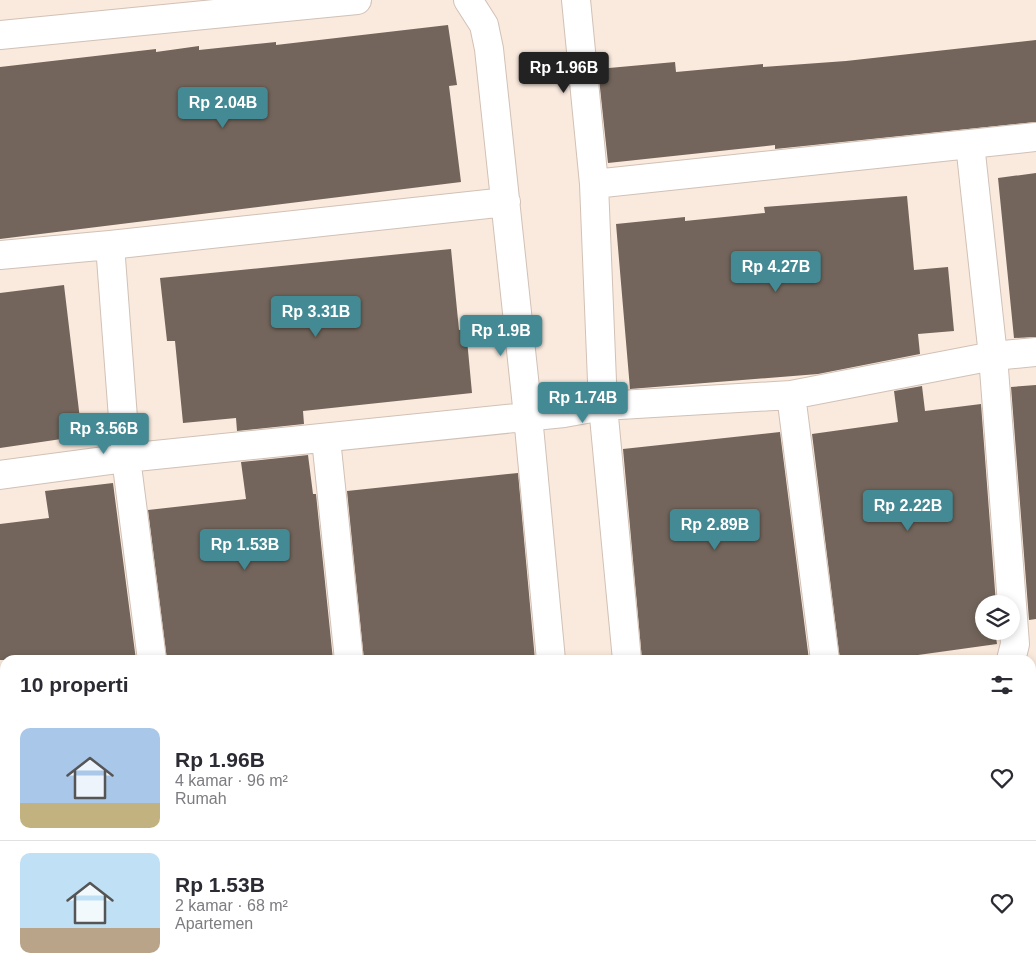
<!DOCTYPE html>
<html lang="id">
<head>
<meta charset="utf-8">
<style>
  body { margin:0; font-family:Helvetica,sans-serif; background:#f2f2f3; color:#2b2b33; height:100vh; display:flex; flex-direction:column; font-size:19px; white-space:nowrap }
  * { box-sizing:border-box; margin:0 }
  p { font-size:16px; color:#7c7c81 }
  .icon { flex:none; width:28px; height:28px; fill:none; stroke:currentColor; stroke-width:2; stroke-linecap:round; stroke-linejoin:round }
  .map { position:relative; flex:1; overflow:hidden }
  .panel { position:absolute; left:0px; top:655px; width:1036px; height:320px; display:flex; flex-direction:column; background:#fff; border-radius:15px 15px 0 0; box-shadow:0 2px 8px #0003 }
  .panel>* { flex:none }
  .buttons { position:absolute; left:975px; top:595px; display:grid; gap:10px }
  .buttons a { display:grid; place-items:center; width:45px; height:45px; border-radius:50%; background:#fff; box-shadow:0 2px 8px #0003; font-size:25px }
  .price { position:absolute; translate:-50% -42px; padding:0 11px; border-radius:5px; background:#448a94; color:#fff; font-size:16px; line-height:32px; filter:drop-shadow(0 1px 2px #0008) }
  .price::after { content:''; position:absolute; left:50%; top:30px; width:15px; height:11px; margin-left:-8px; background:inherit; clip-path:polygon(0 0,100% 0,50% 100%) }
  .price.current { background:#222; color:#fff }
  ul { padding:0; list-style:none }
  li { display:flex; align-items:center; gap:15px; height:125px; padding:0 20px }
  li+li { border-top:1px solid #e1e1e2 }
  li span { display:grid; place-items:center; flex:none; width:140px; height:100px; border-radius:10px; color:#555 }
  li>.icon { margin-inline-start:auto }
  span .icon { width:60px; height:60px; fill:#fffc; stroke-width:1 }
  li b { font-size:21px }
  h2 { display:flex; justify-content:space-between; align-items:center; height:60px; padding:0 20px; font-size:21px }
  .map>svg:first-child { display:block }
  .building { fill:#73655b }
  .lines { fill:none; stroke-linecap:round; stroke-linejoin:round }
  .minor-casing { stroke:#d1c1b6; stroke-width:30 }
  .minor { stroke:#fff; stroke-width:28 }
</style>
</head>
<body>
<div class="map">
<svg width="1036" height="975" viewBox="0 0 1036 975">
  <rect width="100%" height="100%" fill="#fae9dd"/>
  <path class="building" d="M448,25l9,60 -8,1 12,96 -461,57v-172l156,-18v3l43,-6v4l77,-8v3z
    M1036,40v82l-261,27v-4l-167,18 -10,-94 77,-7 1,10 87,-8v3l83,-6z
    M1036,173v164l-22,1 -16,-160z
    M907,196l7,74 34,-3 6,64 -36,3 2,20 -102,20 -188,15 -14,-165 69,-7v4l80,-8 -1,-6z
    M451,249l8,81 7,-1 6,64 -169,18 1,13 -67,7 -1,-13 -53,5 -8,-82h-8l-7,-63z
    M64,285l18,151 -82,12v-155z
    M1036,385v234l-7,1 -18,-233z
    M922,386l3,25 56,-7 15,200h-12v27h11l2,13 -79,11 1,5h-79l-28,-226 86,-12 -4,-31z
    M780,432l29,228h-167l-19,-211z
    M308,455l5,39h3l17,166h-166l-19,-150 98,-11 -5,-37z
    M518,473l17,187h-171l-17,-169z
    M113,483l23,177h-136v-136l49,-6 -4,-27z"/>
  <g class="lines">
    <defs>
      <path id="minor" d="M468,0l16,25 5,24 39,367 23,244
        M576,0l18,184 9,222 24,254
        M0,35l357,-35
        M970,144l66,-7
        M594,184l376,-40 23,212 22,288 -4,16
        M110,245l16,213 26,202
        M0,255l110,-10 396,-43
        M791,395l34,265
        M326,439l23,221
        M0,475l126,-17 438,-45 39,-7 188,-11 202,-39 43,-4
        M1031,694l5,-3
        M0,872l5,-1
        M0,893h5"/>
    </defs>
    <use href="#minor" class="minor-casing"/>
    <use href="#minor" class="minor"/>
  </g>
</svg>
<div class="buttons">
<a><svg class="icon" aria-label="layers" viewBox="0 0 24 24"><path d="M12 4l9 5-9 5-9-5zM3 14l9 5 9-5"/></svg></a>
</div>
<b class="price current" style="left:564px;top:94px">Rp 1.96B</b>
<b class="price" style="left:223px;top:129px">Rp 2.04B</b>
<b class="price" style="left:776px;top:293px">Rp 4.27B</b>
<b class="price" style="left:316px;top:338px">Rp 3.31B</b>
<b class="price" style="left:501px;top:357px">Rp 1.9B</b>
<b class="price" style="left:583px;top:424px">Rp 1.74B</b>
<b class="price" style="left:104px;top:455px">Rp 3.56B</b>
<b class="price" style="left:908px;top:532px">Rp 2.22B</b>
<b class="price" style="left:715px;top:551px">Rp 2.89B</b>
<b class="price" style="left:245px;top:571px">Rp 1.53B</b>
<section class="panel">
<h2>10 properti<svg class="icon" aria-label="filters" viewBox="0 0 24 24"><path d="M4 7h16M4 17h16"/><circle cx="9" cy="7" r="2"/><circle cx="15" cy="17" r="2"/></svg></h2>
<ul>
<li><span style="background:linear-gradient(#a9c7e8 75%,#c2b280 0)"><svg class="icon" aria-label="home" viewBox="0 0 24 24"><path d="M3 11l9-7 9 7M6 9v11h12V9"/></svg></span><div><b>Rp 1.96B</b><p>4 kamar · 96 m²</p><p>Rumah</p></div><svg class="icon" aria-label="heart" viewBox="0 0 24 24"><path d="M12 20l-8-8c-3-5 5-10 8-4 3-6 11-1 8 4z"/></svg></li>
<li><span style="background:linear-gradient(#bfe0f5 75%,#b9a48a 0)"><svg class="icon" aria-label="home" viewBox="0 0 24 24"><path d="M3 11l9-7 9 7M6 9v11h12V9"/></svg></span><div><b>Rp 1.53B</b><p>2 kamar · 68 m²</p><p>Apartemen</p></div><svg class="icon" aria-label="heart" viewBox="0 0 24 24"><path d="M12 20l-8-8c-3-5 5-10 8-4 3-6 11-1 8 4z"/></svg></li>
</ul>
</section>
</div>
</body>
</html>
